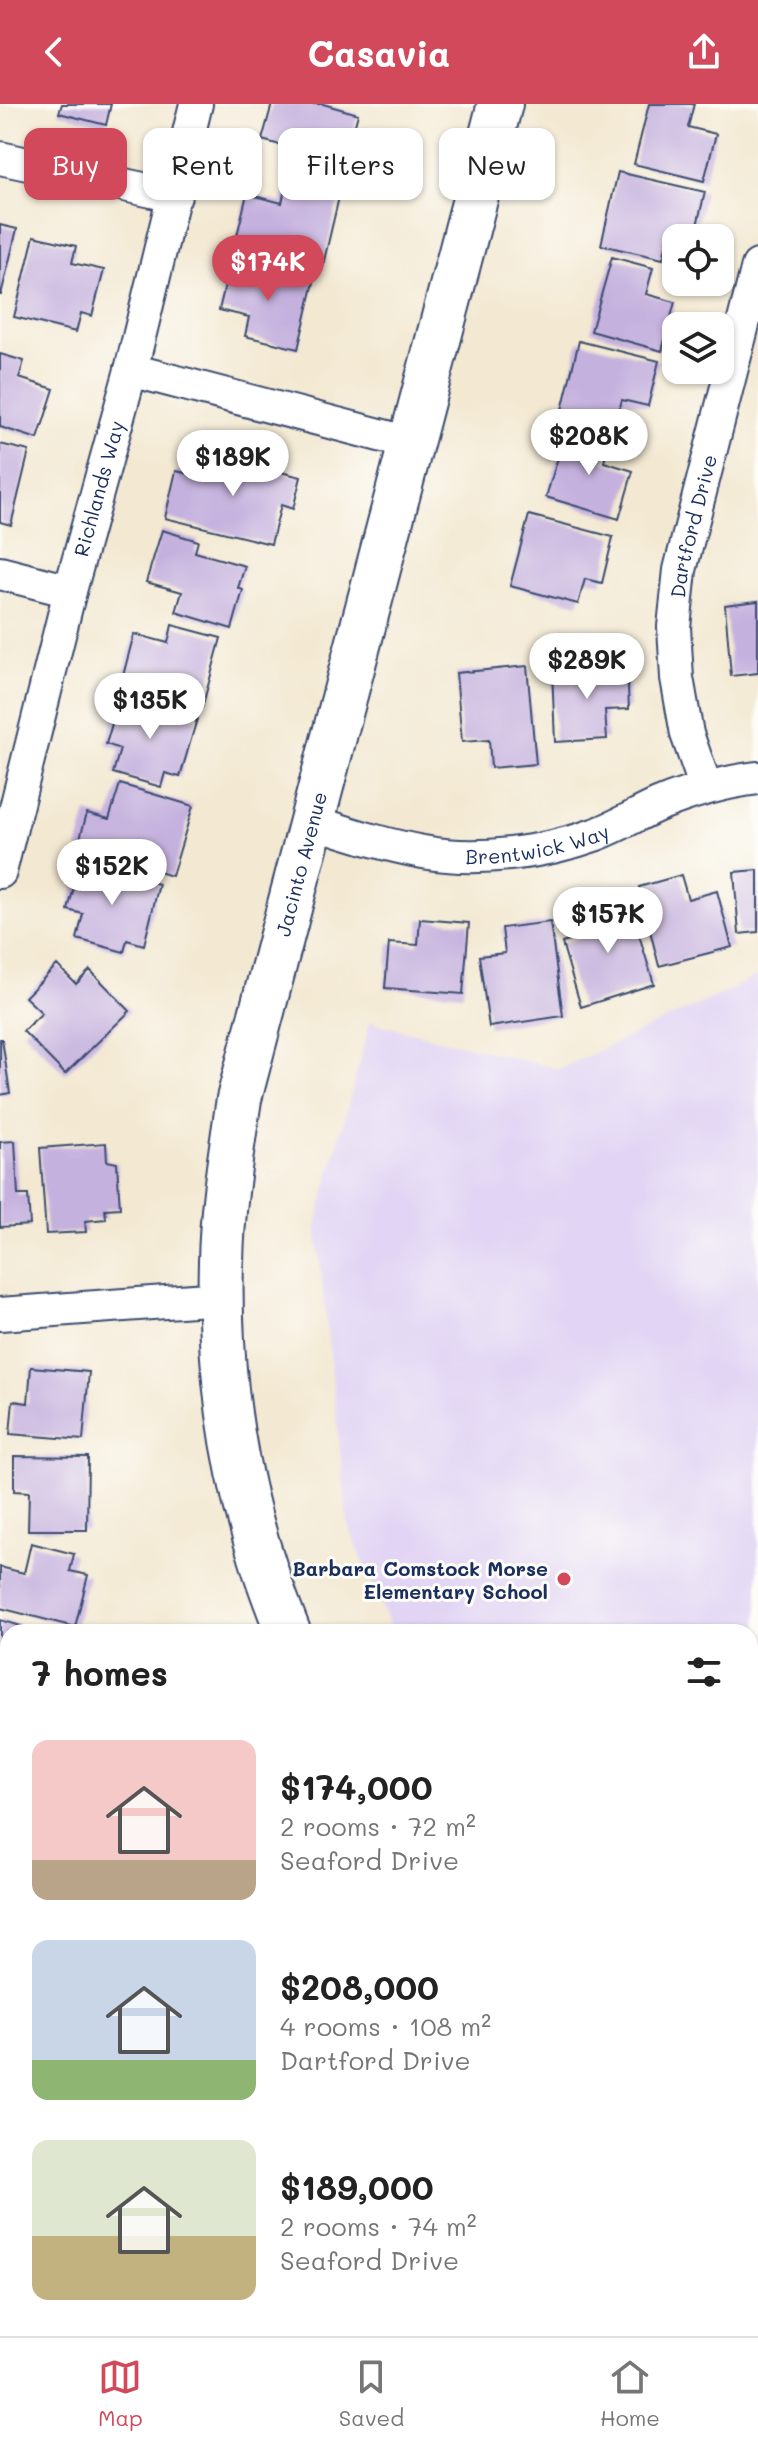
<!DOCTYPE html>
<html lang="en">
<head>
<meta charset="utf-8">
<style>
  body { margin:0; font-family:Mali,sans-serif; background:#f2f2f2; color:#222; height:100vh; display:flex; flex-direction:column; font-size:30px; white-space:nowrap }
  * { box-sizing:border-box; margin:0 }
  p { font-size:26px; color:#767676 }
  .icon { flex:none; width:44px; height:44px; fill:none; stroke:currentColor; stroke-width:2; stroke-linecap:round; stroke-linejoin:round }
  .map { position:relative; flex:1; overflow:hidden }
  .panel { position:absolute; left:0px; top:1520px; width:758px; height:712px; display:flex; flex-direction:column; background:#fff; border-radius:24px 24px 0 0; box-shadow:0 2px 6px #0004 }
  .panel>* { flex:none }
  .banner { position:absolute; left:24px; top:24px; width:710px; height:72px; display:flex; gap:16px }
  .fabs { position:absolute; left:662px; top:120px; display:grid; gap:16px }
  .fabs a { display:grid; place-items:center; width:72px; height:72px; border-radius:16px; background:#fff; box-shadow:0 2px 6px #0004; font-size:40px }
  .price { position:absolute; translate:-50% -68px; padding:0 18px; border-radius:28px; background:#fff; color:#222; font-size:26px; line-height:52px; filter:drop-shadow(0 2px 4px #0008) }
  .price::after { content:''; position:absolute; left:50%; top:48px; width:24px; height:18px; margin-left:-12px; background:inherit; clip-path:polygon(0 0,100% 0,50% 100%) }
  .price.current { background:#d1495b; color:#fff }
  ul { padding:0; list-style:none }
  li { display:flex; align-items:center; gap:24px; height:200px; padding:0 32px }
  li span { display:grid; place-items:center; flex:none; width:224px; height:160px; border-radius:16px; color:#555 }
  li>.icon { margin-inline-start:auto }
  span .icon { width:96px; height:96px; fill:#fffc; stroke-width:1 }
  li b { font-size:34px }
  h2 { display:flex; justify-content:space-between; align-items:center; height:96px; padding:0 32px; font-size:34px }
  .chip { padding:0 28px; border-radius:16px; background:#fff; box-shadow:0 2px 6px #0004; font-size:28px; line-height:72px }
  .chip.current { background:#d1495b; color:#fff }
  header { display:flex; justify-content:space-between; align-items:center; height:104px; padding:0 32px; background:#d1495b; color:#fff; font-size:36px; font-weight:800 }
  .menu { display:flex; justify-content:space-around; align-items:center; height:112px; border-top:2px solid #e0e0e0; background:#fff; font-size:22px; color:#767676 }
  .menu a { display:grid; justify-items:center; gap:4px }
  .menu .current { color:#d1495b }
  .map>svg:first-child { display:block }
  .built { fill:#e1d4f4 }
  .building { fill:#c5b1de }
  .lines { fill:none; stroke-linecap:round; stroke-linejoin:round }
  .lane-casing { stroke:#3b4b6f; stroke-width:20 }
  .street-casing { stroke:#3b4b6f; stroke-width:36 }
  .secondary-casing { stroke:#3b4b6f; stroke-width:48 }
  .lane { stroke:#fff; stroke-width:16 }
  .street { stroke:#fff; stroke-width:32 }
  .secondary { stroke:#fff; stroke-width:44 }
  .poi-dot { fill:#d1495b; stroke:#fdfcf7; stroke-width:3 }
  .labels { text-anchor:middle; dominant-baseline:central; stroke-width:6; stroke-linejoin:round; paint-order:stroke }
  .street-label { font-size:20px; fill:#1b2f5e; stroke:#fdfcf7 }
  .poi-label { font-size:20px; font-weight:bold; fill:#1b2f5e; stroke:#fdfcf7; text-anchor:end }
</style>
</head>
<body>
<header><svg class="icon" aria-label="back" viewBox="0 0 24 24"><path d="M15 5l-7 7 7 7"/></svg>Casavia<svg class="icon" aria-label="share" viewBox="0 0 24 24"><path d="M12 15V3M7 8l5-5 5 5M5 13v7h14v-7"/></svg></header>
<div class="map">
<svg width="758" height="2232" viewBox="0 0 758 2232">
  <rect width="100%" height="100%" fill="#fdfcf7"/>
  <filter id="ink" filterUnits="userSpaceOnUse"><feTurbulence type="fractalNoise" baseFrequency=".0125" numOctaves="2"/><feDisplacementMap in="SourceGraphic" scale="16" xChannelSelector="R" yChannelSelector="G"/><feConvolveMatrix kernelMatrix="1 2 1 2 8 2 1 2 1" color-interpolation-filters="sRGB"/></filter>
  <filter id="wash" filterUnits="userSpaceOnUse"><feTurbulence type="fractalNoise" baseFrequency=".006" numOctaves="4" result="noise"/><feDisplacementMap in="SourceGraphic" scale="32" xChannelSelector="R" yChannelSelector="G"/><feGaussianBlur stdDeviation="1.8" result="paint"/><feColorMatrix in="noise" values="0 0 0 0 0 0 0 0 0 0 0 0 0 0 0 0 0 1.4 0 .05"/><feComposite in="paint" operator="in"/></filter>
  <g filter="url(#wash)">
    <rect width="100%" height="100%" fill="#f3e8d1"/>
    <path class="built" d="M758,871v1124l-8,2v-469h-358l-44,-107 -32,-299 54,-204 189,47 169,-78z"/>
    <g id="blocks">
      <path class="building" d="M62,0h49l-5,21 -47,-12z
        M272,0h51l35,10 -19,69 -50,-14 6,-20 -33,-9z
        M649,0h45l-6,23 28,7 -12,47 -70,-17z
        M618,68l87,20 -11,46 -25,-5 -6,26 -62,-14z
        M286,80l53,13 -16,68 -88,-21 12,-50 35,9z
        M0,121l17,4 -16,66h-1z
        M34,132l42,10 -4,17 32,7 -12,46 -11,-3 -5,19 -62,-15z
        M612,153l41,11 -7,26 29,8 -13,49 -71,-20z
        M231,157l83,21 -16,67 -53,-13 4,-19 -30,-7z
        M579,237l80,20 -11,45 -26,-6 -8,27 -53,-13z
        M0,250l24,7 -5,17 35,11 -16,50 -38,-12z
        M566,327l43,12 -5,19 29,9 -14,48 -73,-22z
        M0,340l29,7 -18,74 -11,-3z
        M208,350l93,23 -8,32 -12,-4 -10,39 -106,-26 11,-47 27,6z
        M529,411l84,22 -11,46 -17,-4 -7,25 -68,-18z
        M162,426l36,11 -3,11 50,14 -7,22 5,2 -11,39 -56,-17 6,-20 -36,-10z
        M758,497v72l-27,3 -6,-71z
        M172,521l49,13 -19,70 -82,-21 14,-53 34,9z
        M627,561l2,44 -24,1 2,29 -52,3 -3,-73z
        M527,562l9,98 -45,4 -2,-28 -27,2 -6,-69z
        M120,593l77,22 -17,58 -15,-4 -4,14 -48,-14 7,-24 -14,-5z
        M120,680l73,22 -21,70 -95,-27 10,-36 22,6z
        M80,760l79,20 -15,61 -17,-5 -3,12 -47,-13 6,-25 -15,-4z
        M758,766v62l-19,2 -5,-62z
        M681,771l7,24 29,-8 15,56 -73,19 -20,-79z
        M628,795l26,85 -73,23 -19,-64 25,-7 -6,-22z
        M420,815l49,4 -6,71 -78,-6 4,-45 29,2z
        M550,818l13,94 -74,11 -10,-71 26,-3 -3,-25z
        M57,861l19,19 14,-14 40,41 -65,63 -42,-43 19,-18 -17,-16z
        M0,935h2l8,54 -10,2z
        M15,1037l3,54h10l2,30 -30,2v-85z
        M106,1039l1,18 10,2 3,45 -15,1 1,10 -21,2 1,11 -40,2 -6,-86z
        M31,1263l58,5 -6,68 -73,-6 3,-33 15,2z
        M14,1352l74,1 -1,73h-59l1,-38 -15,-1z
        M31,1439l43,11 -4,17 18,4 -13,52 -75,-19v-41l24,6z
        M0,1516l39,11 -31,1v61l-8,-2z
        M0,1602l8,3v72l-8,-2z
        M0,1686l8,3v16l-7,25z
        M0,1771l8,2 -7,35h-1z
        M38,2224h166l16,4 1,-4h17l14,3 -2,5h-214z
        M574,2224h29l5,8h-47z"/>
    </g>
  </g>
  <g filter="url(#ink)">
    <use href="#blocks" fill-opacity="0" stroke="#3b4b6f" stroke-width="2"/>
    <g class="lines">
      <defs>
        <path id="lane" d="M750,1690l8,2
          M458,2232l13,-8"/>
        <g id="street">
          <path d="M0,54l175,38"/>
          <path d="M131,266l279,73"/>
          <path d="M0,469l70,18"/>
          <path id="s1" d="M706,684l-19,-54 -10,-56 -3,-51 6,-57 78,-304"/>
          <path id="s2" d="M311,717c37,12 73,24 112,31 56,10 121,1 174,-18 21,-8 41,-20 61,-29 32,-13 66,-23 100,-27"/>
          <path id="s3" d="M0,768l70,-281 61,-221 65,-266"/>
          <path d="M0,1210l221,-16"/>
          <path d="M750,2053l8,-4"/>
        </g>
        <g id="secondary">
          <path id="s4" d="M288,1528c-9,-23 -18,-46 -25,-69 -31,-96 -45,-200 -42,-301 1,-55 10,-109 18,-163l261,-995"/>
          <path d="M720,2224l4,8"/>
        </g>
      </defs>
      <use href="#lane" class="lane-casing"/>
      <use href="#street" class="street-casing"/>
      <use href="#secondary" class="secondary-casing"/>
      <use href="#lane" class="lane"/>
      <use href="#street" class="street"/>
      <use href="#secondary" class="secondary"/>
    </g>
  </g>
  <circle class="poi-dot" cx="564" cy="1475" r="8"/>
  <g class="labels">
    <g class="street-label">
      <text stroke="none"><textPath href="#s3" startOffset="396">Richlands Way</textPath></text>
      <text stroke="none"><textPath href="#s1" startOffset="268">Dartford Drive</textPath></text>
      <text stroke="none"><textPath href="#s2" startOffset="232">Brentwick Way</textPath></text>
      <text stroke="none"><textPath href="#s4" startOffset="786">Jacinto Avenue</textPath></text>
    </g>
    <g class="poi-label">
      <text x="548" y="1464">Barbara Comstock Morse<tspan x="548" dy="23">Elementary School</tspan></text>
    </g>
  </g>
</svg>
<div class="fabs">
<a><svg class="icon" aria-label="locate" viewBox="0 0 24 24"><circle cx="12" cy="12" r="6"/><path d="M12 2v4M12 18v4M2 12h4M18 12h4"/></svg></a>
<a><svg class="icon" aria-label="layers" viewBox="0 0 24 24"><path d="M12 4l9 5-9 5-9-5zM3 14l9 5 9-5"/></svg></a>
</div>
<b class="price current" style="left:268px;top:199px">$174K</b>
<b class="price" style="left:589px;top:373px">$208K</b>
<b class="price" style="left:233px;top:394px">$189K</b>
<b class="price" style="left:587px;top:597px">$289K</b>
<b class="price" style="left:150px;top:637px">$135K</b>
<b class="price" style="left:112px;top:803px">$152K</b>
<b class="price" style="left:608px;top:851px">$157K</b>
<div class="banner">
<a class="chip current">Buy</a>
<a class="chip">Rent</a>
<a class="chip">Filters</a>
<a class="chip">New</a>
</div>
<section class="panel">
<h2>7 homes<svg class="icon" aria-label="filters" viewBox="0 0 24 24"><path d="M4 7h16M4 17h16"/><circle cx="9" cy="7" r="2"/><circle cx="15" cy="17" r="2"/></svg></h2>
<ul>
<li><span style="background:linear-gradient(#f6c9c9 75%,#b9a48a 0)"><svg class="icon" aria-label="home" viewBox="0 0 24 24"><path d="M3 11l9-7 9 7M6 9v11h12V9"/></svg></span><div><b>$174,000</b><p>2 rooms · 72 m²</p><p>Seaford Drive</p></div></li>
<li><span style="background:linear-gradient(#c9d6e8 75%,#8fb573 0)"><svg class="icon" aria-label="home" viewBox="0 0 24 24"><path d="M3 11l9-7 9 7M6 9v11h12V9"/></svg></span><div><b>$208,000</b><p>4 rooms · 108 m²</p><p>Dartford Drive</p></div></li>
<li><span style="background:linear-gradient(#dfe7d0 60%,#c2b280 0)"><svg class="icon" aria-label="home" viewBox="0 0 24 24"><path d="M3 11l9-7 9 7M6 9v11h12V9"/></svg></span><div><b>$189,000</b><p>2 rooms · 74 m²</p><p>Seaford Drive</p></div></li>
</ul>
</section>
</div>
<nav class="menu">
<a class="current"><svg class="icon" aria-label="map" viewBox="0 0 24 24"><path d="M3 6l6-2 6 2 6-2v14l-6 2-6-2-6 2zM9 4v14M15 6v14"/></svg>Map</a>
<a><svg class="icon" aria-label="saved" viewBox="0 0 24 24"><path d="M7 4h10v16l-5-4-5 4z"/></svg>Saved</a>
<a><svg class="icon" aria-label="home" viewBox="0 0 24 24"><path d="M3 11l9-7 9 7M6 9v11h12V9"/></svg>Home</a>
</nav>
</body>
</html>
